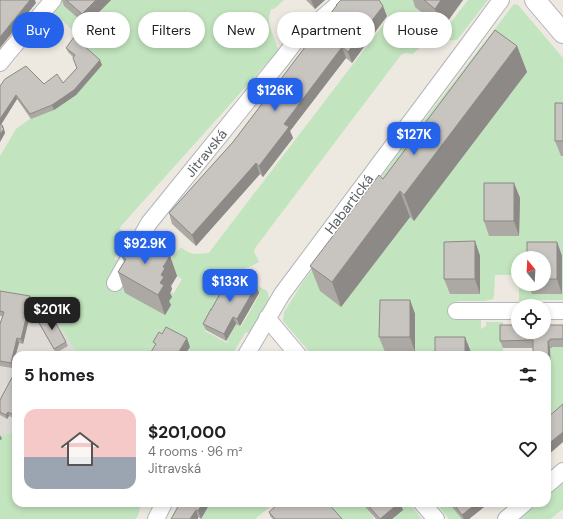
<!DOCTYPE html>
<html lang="en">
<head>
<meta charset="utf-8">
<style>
  body { margin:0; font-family:"DM Sans",sans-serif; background:#f6f6f6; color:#202124; height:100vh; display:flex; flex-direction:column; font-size:15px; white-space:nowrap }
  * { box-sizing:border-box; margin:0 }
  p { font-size:13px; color:#757577 }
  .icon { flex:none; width:22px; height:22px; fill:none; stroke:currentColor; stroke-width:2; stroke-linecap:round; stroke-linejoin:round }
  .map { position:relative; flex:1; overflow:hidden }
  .details { position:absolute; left:12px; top:351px; width:539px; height:156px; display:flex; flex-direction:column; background:#fff; border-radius:12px; box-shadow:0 2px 6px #0003 }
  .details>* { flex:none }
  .guide { position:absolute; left:12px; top:12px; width:539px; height:36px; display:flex; gap:8px }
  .needle { width:26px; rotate:342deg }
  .fabs { position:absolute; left:511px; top:251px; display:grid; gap:8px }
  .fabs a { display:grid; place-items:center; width:40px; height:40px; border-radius:50%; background:#fff; box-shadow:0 2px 6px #0003; font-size:20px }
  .price { position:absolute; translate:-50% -34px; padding:0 9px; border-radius:8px; background:#2563eb; color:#fff; font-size:13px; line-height:26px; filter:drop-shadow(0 1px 2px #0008) }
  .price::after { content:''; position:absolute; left:50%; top:24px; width:12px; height:9px; margin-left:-6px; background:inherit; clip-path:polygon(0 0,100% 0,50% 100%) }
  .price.on { background:#222; color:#fff }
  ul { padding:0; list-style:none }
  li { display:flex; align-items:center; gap:12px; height:100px; padding:0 12px }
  li span { display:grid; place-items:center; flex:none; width:112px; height:80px; border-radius:12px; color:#555 }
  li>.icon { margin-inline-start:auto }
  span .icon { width:48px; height:48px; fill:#fffc; stroke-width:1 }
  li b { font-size:17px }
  h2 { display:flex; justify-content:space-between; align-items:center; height:48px; padding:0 12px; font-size:17px }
  .chip { padding:0 14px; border-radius:18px; background:#fff; box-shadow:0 2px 6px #0003; font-size:14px; line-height:36px }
  .chip.on { background:#2563eb; color:#fff }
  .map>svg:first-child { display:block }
  .industrial { fill:#dedbd6 }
  .green { fill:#c2e4be; fill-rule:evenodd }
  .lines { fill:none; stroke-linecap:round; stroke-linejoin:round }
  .minor-casing { stroke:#b2b5b9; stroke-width:18 }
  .tertiary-casing { stroke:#b2b5b9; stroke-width:22 }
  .minor { stroke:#fff; stroke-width:16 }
  .tertiary { stroke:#fff; stroke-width:20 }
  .wall { fill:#aca9a4 }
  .shaded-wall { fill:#8c8986 }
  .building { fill:#c8c4bf; stroke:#8c8986 }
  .labels { text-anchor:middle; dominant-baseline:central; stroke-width:3; stroke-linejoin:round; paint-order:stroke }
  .street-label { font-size:14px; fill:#5a5f62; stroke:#fff }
</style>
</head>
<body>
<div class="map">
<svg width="563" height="519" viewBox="0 0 563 519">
  <rect width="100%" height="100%" fill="#ede9e1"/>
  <path class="industrial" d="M11,298l46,7 -3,12 24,38h-62v77l-16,4v-101z"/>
  <path class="green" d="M63,0h221l-10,9h-3l-2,8v7l10,28 -3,3 -1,-1 -154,172 -1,3 4,3 -5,9 -1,8 -4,10 5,2 30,-21 -5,9 9,5 7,-13 7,6 -1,2 -9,16 11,38v-8l3,-3 3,1 8,-14 -16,-9 9,-16 6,-7c10,9 15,7 28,6l2,-3 178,-233 -13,-17h44l22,28 3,2 23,-30h20l-31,40c-11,1 -27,0 -37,7 -2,2 -5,5 -7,7l-8,-1 -4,2 -146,193 -1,4 5,10 -5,3 -8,3 -7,12 -5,-2 -29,53 22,12 1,-2 -1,-1 9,-16 5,3 19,-34 -5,-4 3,-2h1l7,3 2,3 1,5 -1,5 -14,24 -4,5 -5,1 -13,22h-35l-9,-5 1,-3 -32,8h-79l-24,-38 3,-12 -57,-9v-140l16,-27 15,-11 22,-9 1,1 8,-6h2l-1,-1 9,-6 30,-32 -25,-22 -1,-9 -23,-23z
    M514,4l4,1 45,53v60l-2,37 2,1v144h-40l-4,3v-19h13l30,10v-37l-44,1v17h-23l-1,21 -1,3 -9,2h-27l1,16 23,1v11l5,-3v-4h17v31h32l17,-8h11v69l-16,14v-73h-76v-3l-31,3h-128l-29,-34 1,-9 19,-30 105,-141zM526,71l-112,149 -4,-3z
    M16,432v71h125l-3,13 -3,3h-135v-83z
    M563,482v27l-13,10h-31l19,-16h9v-8z
    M210,503h65l-19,15 1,1h-56z
    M326,503h29l3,3 4,-3h7l1,1 -4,4 8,11h-34z
    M398,503h11l13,16h-30l11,-9z
    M436,503h20l6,16h-13z"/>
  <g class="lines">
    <defs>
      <path id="minor" d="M0,63l8,-10 45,-53
        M115,283l34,-60 133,-164 15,-20 46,-39
        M456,311h62
        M544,311h19
        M267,318l31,37
        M246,355l36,-61 180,-241 39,-53
        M547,485l16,-14
        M422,503l14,16
        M156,519l8,-16
        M506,519l19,-16"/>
      <path id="tertiary" d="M535,0l28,33"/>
    </defs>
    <use href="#minor" class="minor-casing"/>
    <use href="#tertiary" class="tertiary-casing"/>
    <use href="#minor" class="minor"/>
    <use href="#tertiary" class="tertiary"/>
  </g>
  <path class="wall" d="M62,0h49l-25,25 -22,-19z
    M306,0h19l-10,9z
    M413,0h50l-21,29 -27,-22z
    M336,5l51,11 -35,47 -6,-5 -56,73 3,7 -30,39 -3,-3 -64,72 -24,-22 -3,-11 64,-71 103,-136z
    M517,46l10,26 -113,149 -4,-4 -69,90 -21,-16 -10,-25 73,-87z
    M66,48l36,17 -26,30 -22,15 -23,9 -14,-20 -16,26 2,1 2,7 -5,9v-56l63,-3 14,-15 -4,-10v-1l-5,-5z
    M563,103v53h-2l-6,-15z
    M514,183l6,15 -1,38h-30l-5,-15z
    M475,241l5,15v38h-30l-6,-15z
    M557,242l5,14v38h-30l-4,-10h16v-26z
    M170,256l7,20 -6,10 1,3 -2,4 2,4 -3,4 2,4 -6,10 -40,-22 -7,-21 6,-10 -2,-5z
    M256,286l3,7 -19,33 -4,-2 -10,17 -20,-11 -3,-6 8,-14z
    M0,291l32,10 -5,13 2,5 -6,25 -4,-1 -7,25 -12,-2v-42l2,-8h-2z
    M410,300l5,14v38h-30l-6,-15z
    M38,321l28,21 2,4 -12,7 -16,-28z
    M563,325v22h-11v1h-2l1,33h-4v-26l-14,-7h-30l-3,-7z
    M16,370v49l-7,-3 -2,3 -7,-4v-15z
    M180,503h30l-9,16 -3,-2v2h-27z
    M365,503h35l3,7 -11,9h-16l-10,-11z
    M451,503h38l-20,16h-7l-10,-12z
    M269,512l73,7h-69l-3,-3z"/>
  <path class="shaded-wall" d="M30,0h5l1,3 -36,45v-11z
    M96,0h15l-25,25 -4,-11z
    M311,0h14l-10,9z
    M441,0h22l-21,29 -7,-20z
    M383,6l4,10 -35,47 -4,-11z
    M517,46l10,26 -113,149 -10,-26z
    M342,47l4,11 -56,73 3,7 -30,39 -4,-11 25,-42z
    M100,60l2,5 -26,30 -22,15 -2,-5z
    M16,95l1,4 -17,27v-7z
    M3,126l2,7 -5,9v-8l2,-7z
    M256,163l4,11 -64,72 -4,-11z
    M514,183l6,15 -1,38 -5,-15z
    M400,191l10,26 -69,90 -9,-25z
    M475,241l5,15v38l-5,-15z
    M557,242l5,14v38l-5,-15z
    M170,256l7,20 -6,10 1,3 -2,4 2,4 -3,4 2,4 -6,10 -7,-20 2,-12 1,-8 2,-8z
    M256,286l3,7 -19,33 -3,-7z
    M30,296l2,5 -6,17 -2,-5z
    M410,300l5,14v38l-5,-15z
    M27,314l2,5 -6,25 -2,-5z
    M233,317l3,7 -10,17 -2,-7z
    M465,337l6,15v3h-6z
    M17,338l2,5 -7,25 -1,-5z
    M187,338l3,9 -5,8h-8z
    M548,341l2,7 1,33 -2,-7z
    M8,412l1,4 -2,3 -1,-4z
    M563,432v10l-16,14v-11z
    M0,435l2,4 -2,1z
    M203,503h7l-9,16 -3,-8z
    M399,503h1l3,7 -11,9h-12z
    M477,503h12l-20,16h-5l-2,-4z
    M196,510l2,7v2h-8z"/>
  <path class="building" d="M0,0h30l-30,37z
    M66,0h30l-14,14z
    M341,0h38l4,6 -35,46 -6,-5 -58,77 5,3 -30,39 -3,-3 -64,72 -23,-22 64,-71 104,-137h-1z
    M424,0h17l-6,9z
    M495,30l22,16 -113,149 -4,-4 -68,91 -22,-16 69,-91 4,4z
    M74,37l26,23 -26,30 -22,15 -22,9 -14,-19 -16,24v-33l5,-7 21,-13 18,18 13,-10 6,9 14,-15 -4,-10 2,-3 -9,-7z
    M555,103h8v38h-8z
    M0,124l3,2 -1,1 2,2 -4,5z
    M484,183h30v38h-30z
    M136,237l34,19 -7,11 2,1 -4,7 3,2 -4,6 4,2 -6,10 -40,-23 8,-13 -4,-2 6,-9h2z
    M475,241v38h-31v-37z
    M527,242h30v37h-13v-21h-17z
    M232,272l24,14 -19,33 -4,-2 -9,17 -21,-10 8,-15v1z
    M0,291l30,5 -6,17 3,1 -6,25 -4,-1 -6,25 -11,-2v-37l4,-12 -4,-1z
    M380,300h30v37h-31z
    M51,314l15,28 -12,7 -16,-28z
    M500,325h18v7h26v-7h19v14h-13v2h-2l1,33h-2v-19h-14v-15l-33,1z
    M166,327l21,11 -10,17h-28l7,-11 -3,-2 6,-10 3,2z
    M435,337h30v18h-30z
    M264,352l5,3h-7z
    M16,370v46l-8,-4 -2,3 -6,-3v-12z
    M563,404v28l-16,13v-27z
    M180,503h23l-5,8 -2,-1 -6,9h-19z
    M279,503h49l14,16h-67l-6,-7z
    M366,503h33l-19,16z
    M453,503h24l-15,12z"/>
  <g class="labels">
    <g class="street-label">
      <text transform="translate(206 153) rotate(-51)">Jitravská</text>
      <text transform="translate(349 204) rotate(-53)">Habartická</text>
    </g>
  </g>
</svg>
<div class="fabs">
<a><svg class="needle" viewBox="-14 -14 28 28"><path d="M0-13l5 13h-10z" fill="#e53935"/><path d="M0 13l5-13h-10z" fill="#757577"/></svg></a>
<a><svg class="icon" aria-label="locate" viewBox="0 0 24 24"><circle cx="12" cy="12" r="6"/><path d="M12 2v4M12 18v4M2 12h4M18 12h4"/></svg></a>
</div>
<b class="price" style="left:275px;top:112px">$126K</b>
<b class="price" style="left:414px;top:156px">$127K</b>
<b class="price" style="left:145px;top:265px">$92.9K</b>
<b class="price" style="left:230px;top:303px">$133K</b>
<b class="price on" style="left:52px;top:331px">$201K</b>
<div class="guide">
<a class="chip on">Buy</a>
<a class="chip">Rent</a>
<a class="chip">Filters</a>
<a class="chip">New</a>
<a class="chip">Apartment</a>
<a class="chip">House</a>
</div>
<section class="details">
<h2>5 homes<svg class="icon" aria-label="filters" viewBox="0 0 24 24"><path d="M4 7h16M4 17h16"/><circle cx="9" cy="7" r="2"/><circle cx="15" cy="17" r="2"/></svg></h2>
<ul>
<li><span style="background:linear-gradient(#f6c9c9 60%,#9aa5b1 0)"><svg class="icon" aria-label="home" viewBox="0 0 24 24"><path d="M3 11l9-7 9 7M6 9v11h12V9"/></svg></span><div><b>$201,000</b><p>4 rooms · 96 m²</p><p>Jitravská</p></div><svg class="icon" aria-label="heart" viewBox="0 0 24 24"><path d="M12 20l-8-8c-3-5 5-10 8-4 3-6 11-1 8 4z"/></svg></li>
</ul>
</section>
</div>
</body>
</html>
